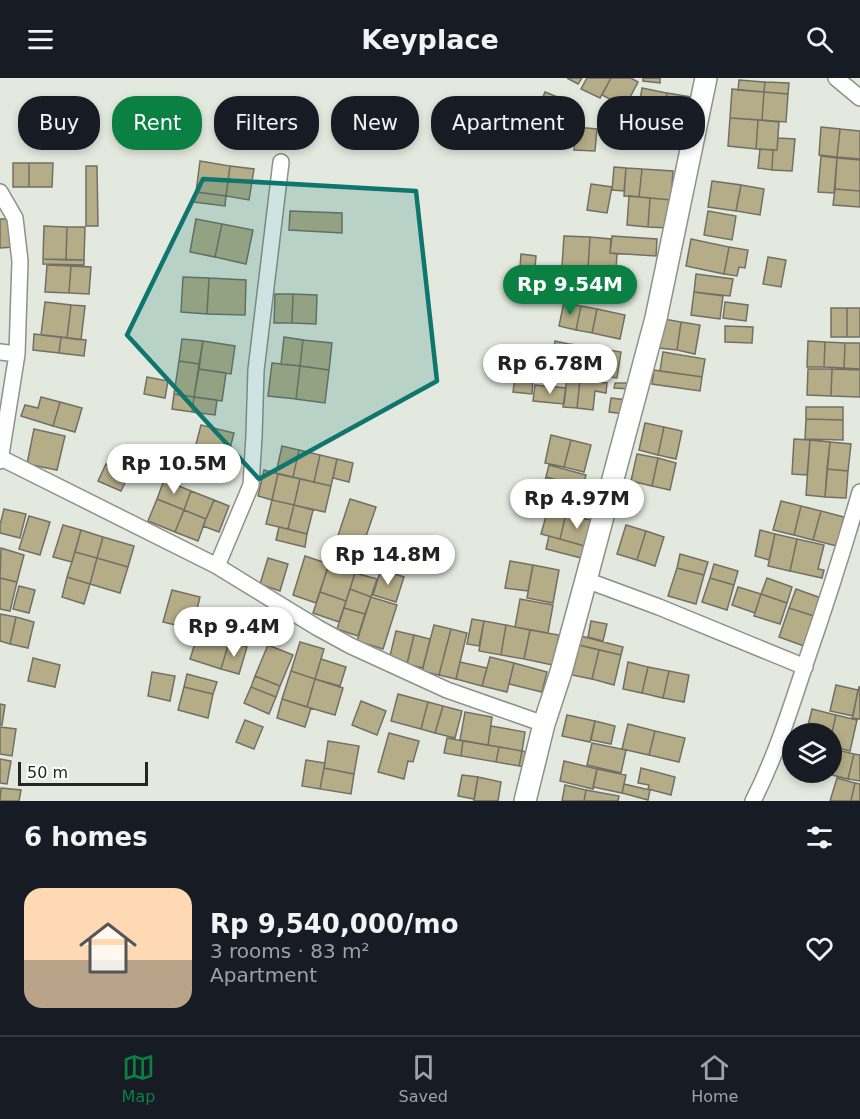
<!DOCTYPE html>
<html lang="en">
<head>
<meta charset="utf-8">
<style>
  body { margin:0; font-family:"DejaVu Sans",sans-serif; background:#20242c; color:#f1f3f6; height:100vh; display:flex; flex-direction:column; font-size:22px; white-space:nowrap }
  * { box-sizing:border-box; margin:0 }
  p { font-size:20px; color:#9ea1a6 }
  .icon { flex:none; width:33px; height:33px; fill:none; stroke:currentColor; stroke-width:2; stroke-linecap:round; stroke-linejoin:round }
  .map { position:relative; height:723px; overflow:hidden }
  .side { display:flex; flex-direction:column; background:#171b24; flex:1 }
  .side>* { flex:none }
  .guide { position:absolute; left:18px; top:18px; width:825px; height:54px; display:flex; gap:12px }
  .tools { position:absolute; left:782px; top:645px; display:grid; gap:12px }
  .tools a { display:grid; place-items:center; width:60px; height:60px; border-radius:50%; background:#171b24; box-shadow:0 3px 9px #0003; font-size:30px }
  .scale { position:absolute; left:18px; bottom:15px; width:130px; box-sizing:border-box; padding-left:6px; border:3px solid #242622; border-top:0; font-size:16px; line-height:21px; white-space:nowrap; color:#242622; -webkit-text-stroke:4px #fff; paint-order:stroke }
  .price { position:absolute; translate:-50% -51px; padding:0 14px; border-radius:21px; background:#fff; color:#222; font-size:20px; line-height:39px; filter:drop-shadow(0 2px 3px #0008) }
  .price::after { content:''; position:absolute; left:50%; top:36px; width:18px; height:14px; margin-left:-9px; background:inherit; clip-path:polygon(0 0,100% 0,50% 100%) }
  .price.on { background:#0b8043; color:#fff }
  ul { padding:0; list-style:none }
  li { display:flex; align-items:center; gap:18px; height:150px; padding:0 24px }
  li+li { border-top:2px solid #363941 }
  li span { display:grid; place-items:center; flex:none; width:168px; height:120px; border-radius:18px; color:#555 }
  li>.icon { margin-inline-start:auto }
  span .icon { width:72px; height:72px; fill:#fffc; stroke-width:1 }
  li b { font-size:26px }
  h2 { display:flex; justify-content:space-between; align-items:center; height:72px; padding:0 24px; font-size:26px }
  .tag { padding:0 21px; border-radius:24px; background:#171b24; box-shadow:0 3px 9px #0003; font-size:21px; line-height:54px }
  .tag.on { background:#0b8043; color:#fff }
  header { display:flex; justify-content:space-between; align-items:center; height:78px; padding:0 24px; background:#171b24; font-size:27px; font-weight:800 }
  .tabs { display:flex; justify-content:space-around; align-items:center; height:84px; border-top:2px solid #363941; background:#171b24; font-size:16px; color:#9ea1a6 }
  .tabs a { display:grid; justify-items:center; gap:3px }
  .tabs .on { color:#0b8043 }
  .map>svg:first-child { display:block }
  .building { fill:#b5ad88; stroke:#726f65; stroke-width:1.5 }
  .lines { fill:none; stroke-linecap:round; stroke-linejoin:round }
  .street-casing { stroke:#8d9288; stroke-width:18 }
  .secondary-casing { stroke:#8d9288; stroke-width:24 }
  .street { stroke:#fff; stroke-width:15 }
  .secondary { stroke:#fff; stroke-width:21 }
  .marked { fill:#0f766e; fill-opacity:0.2; stroke:#0f766e; stroke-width:4.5; stroke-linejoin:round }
</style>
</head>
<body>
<header><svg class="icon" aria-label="menu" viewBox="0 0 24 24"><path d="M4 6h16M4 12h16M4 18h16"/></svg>Keyplace<svg class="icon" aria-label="search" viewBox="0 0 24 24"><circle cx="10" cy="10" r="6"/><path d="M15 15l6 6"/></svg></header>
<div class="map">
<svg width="860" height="723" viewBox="0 0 860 723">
  <rect width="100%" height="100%" fill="#e3e9de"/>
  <path class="building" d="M567,0h15l-4,6z
    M587,0h24l-11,20 -19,-9z
    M611,0h20l7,4 -13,25 -23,-12z
    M643,0h17v5l-17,-2z
    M739,2l26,2 -1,10 -26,-2z
    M765,4l24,1 -1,11 -24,-2z
    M642,10l25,5 -4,24 -25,-4z
    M732,11l32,3 -2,28 -32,-2z
    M545,14l20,8 -8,18 -19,-9z
    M764,14l24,2 -2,28 -24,-2z
    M667,15l25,4 -5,25 -24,-5z
    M638,35l20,3 -5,26 -20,-4z
    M658,38l29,6 -5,25 -29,-5z
    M730,40l28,2 -2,29 -28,-3z
    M758,42l21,2 -2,28 -21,-1z
    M576,49l21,2 -2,22 -21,-1z
    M821,49l19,2 -3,28 -18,-2z
    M840,51l20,2v28l-23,-2z
    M778,60l17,1 -3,32 -20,-1 1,-20h4z
    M760,71l13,1 -1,20 -14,-2z
    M821,78l16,2 -3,35 -16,-1z
    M837,80l23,2v31l-25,-2z
    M200,83l30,5 -4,30 -30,-4z
    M13,85h16v24h-16z
    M29,85h24l-1,24h-23z
    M86,88h11l1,60h-12z
    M230,88l24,3 -5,31 -23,-4z
    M614,89l12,1 -2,23 -12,-1z
    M626,90l16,1 -3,28 -15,-1z
    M642,91l31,2 -2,29 -32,-3z
    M712,103l29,4 -5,26 -28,-4z
    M591,106l21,3 -5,26 -20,-3z
    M741,107l23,4 -4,26 -24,-4z
    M835,111l25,2v16l-27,-2z
    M196,114l30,4 -1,10 -31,-4z
    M629,118l21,2 -2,29 -21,-2z
    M650,120l21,2 -2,28 -21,-1z
    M290,133l52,2v20l-53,-3z
    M708,133l28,5 -4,24 -28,-5z
    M0,141h12l1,28 -13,1z
    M196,141l26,5 -7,33 -25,-5z
    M222,146l31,6 -7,34 -31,-7z
    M44,148l23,1 -1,33 -23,-1z
    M67,149h18l-1,33h-18z
    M564,158l26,1 -2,30 -26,-1z
    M612,158l45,3 -1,17 -46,-3z
    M590,159l21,2 -1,14 7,1 -1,15 -28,-2z
    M691,161l38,8 -5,27 -38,-8z
    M729,169l19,3 -3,18 -6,-1 -2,9 -13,-2z
    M521,176l15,2 -2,25 -15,-1z
    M768,179l18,3 -5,27 -18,-3z
    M43,181l41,1v5l-41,-1z
    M47,187l24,1 -2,27 -24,-1z
    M71,188l20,1 -2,27 -20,-1z
    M562,188l11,1 -2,26h-11z
    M573,189l24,1 -2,27 -24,-2z
    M597,190l30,2 -2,27 -30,-2z
    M696,196l37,5 -3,17 -36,-4z
    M183,199l26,1 -2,36 -26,-2z
    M209,200l37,2 -1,35 -38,-1z
    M694,214l29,4 -3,23 -29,-4z
    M275,216h18l-1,29h-18z
    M293,216l24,1 -1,29 -24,-1z
    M45,224l26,3 -4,33 -26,-3z
    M564,224l17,4 -5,24 -17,-4z
    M725,224l23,3 -2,16 -23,-3z
    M71,227l14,1 -4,34 -14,-2z
    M581,228l16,3 -5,24 -16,-3z
    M831,230h16v29h-16z
    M847,230h13v29h-13z
    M597,231l28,6 -5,24 -28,-6z
    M664,241l17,3 -4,28 -18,-2z
    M681,244l19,3 -5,29 -18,-4z
    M725,248l28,1 -1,16 -27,-1z
    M34,256l27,3 -2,16 -26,-3z
    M61,259l25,3 -2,16 -25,-3z
    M284,259l19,3 -3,26 -19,-2z
    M182,261l21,2 -4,23 -20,-3z
    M303,262l29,3 -3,27 -29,-4z
    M203,263l32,5 -4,28 -32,-5z
    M555,263l14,3 -4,26 -14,-2z
    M808,263l17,1 -1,25h-17z
    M825,264l20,1 -1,25 -20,-1z
    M845,265h15v26l-16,-1z
    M569,266l22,3 -4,27 -22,-4z
    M591,269l30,5 -4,26 -30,-4z
    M663,274l42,7 -3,18 -42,-6z
    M179,283l20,3 -5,33 -20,-3z
    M272,285l28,3 -4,33 -28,-3z
    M300,288l29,4 -4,33 -29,-4z
    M199,291l27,4 -4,28 -28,-4z
    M808,291h24l-1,27 -24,-1z
    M832,291l28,1v27l-29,-1z
    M654,292l48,7 -2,14 -48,-7z
    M147,299l21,4 -3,17 -21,-4z
    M515,299l18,2 -1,15 -19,-2z
    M567,300l13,2 -3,28 -14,-1z
    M580,302l27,3 -1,10 -11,-2 -2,19 -16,-2z
    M615,305h15v6l-16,-1z
    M535,307l31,3 -2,16 -31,-3z
    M174,316l20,3 -2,15 -20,-3z
    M41,319l19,5 -7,24 -32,-10 4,-11 13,3z
    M194,319l23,3 -2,15 -23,-3z
    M611,320l16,2 -2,14 -16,-2z
    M60,324l22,6 -7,24 -22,-6z
    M806,329h37v13l-37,-1z
    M806,341l37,1v20l-38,-1z
    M645,345l19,4 -6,28 -19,-5z
    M201,347l33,8 -7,27 -33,-8z
    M664,349l18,4 -6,28 -18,-4z
    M34,351l31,7 -8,34 -30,-6z
    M551,357l20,5 -7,27 -19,-4z
    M794,361l16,1 -3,35 -15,-1z
    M571,362l20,5 -7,27 -20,-5z
    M810,362l20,2 -5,55 -19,-2z
    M830,364l21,2 -3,27 -21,-2z
    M282,368l17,4 -6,27 -17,-4z
    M299,372l21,5 -6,27 -21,-5z
    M637,376l21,4 -6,28 -21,-5z
    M320,377l17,4 -6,27 -17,-4z
    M658,380l18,5 -6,27 -18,-4z
    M337,381l16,4 -4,19 -16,-4z
    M106,386l23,10 -8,17 -23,-10z
    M549,387l37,10 -3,12 -37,-10z
    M827,391l21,2 -2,27 -21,-1z
    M264,392l14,4 -6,26 -14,-4z
    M278,396l22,5 -6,26 -22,-5z
    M546,399l20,6 -8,28 -20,-5z
    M300,401l31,7 -6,26 -31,-7z
    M164,402l27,11 -7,19 -27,-11z
    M566,405l27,7 -8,29 -27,-8z
    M191,413l23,9 -8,19 -22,-9z
    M157,421l27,11 -9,22 -27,-11z
    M350,421l26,8 -17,50 -25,-9z
    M214,422l15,6 -10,26 -16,-6z
    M272,422l22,5 -6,24 -22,-5z
    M781,423l20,5 -7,29 -21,-5z
    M294,427l19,5 -6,24 -19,-5z
    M801,428l20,5 -8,29 -19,-5z
    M4,431l22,5 -6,24 -20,-5v-8z
    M548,431l18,5 -6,25 -19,-5z
    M184,432l22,9 -8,22 -23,-9z
    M821,433l23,6 -7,29 -24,-6z
    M566,436l29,7 -7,26 -28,-8z
    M29,438l21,6 -10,33 -21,-6z
    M63,447l18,5 -9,32 -19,-5z
    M626,447l20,6 -9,29 -20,-6z
    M279,449l28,7 -2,13 -29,-7z
    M81,452l22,7 -6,21 -22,-6z
    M760,452l15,4 -6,26 -14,-4z
    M646,453l18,6 -9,29 -18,-6z
    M775,456l22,5 -7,32 -22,-5z
    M549,458l39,11 -3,12 -39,-10z
    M103,459l31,9 -6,21 -31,-9z
    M797,461l27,6 -6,24 6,1 -2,8 -32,-7z
    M1,470l23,7 -7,27 -17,-4z
    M75,474l22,6 -7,26 -23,-7z
    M680,476l28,8 -4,13 -27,-7z
    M305,478l24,8 -13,39 -23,-8z
    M97,480l31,9 -8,26 -30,-9z
    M268,480l20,6 -8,27 -20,-7z
    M510,483l23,4 -5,26 -23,-3z
    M329,486l26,9 -9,28 -26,-9z
    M714,486l24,7 -4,14 -24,-7z
    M533,487l26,5 -6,33 -26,-5z
    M677,490l27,7 -8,29 -28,-8z
    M381,491l23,8 -8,25 -23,-7z
    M355,495l22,6 -6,18 -21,-8z
    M67,499l23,7 -6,20 -22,-7z
    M0,500l17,4 -7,29 -10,-2z
    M710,500l24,7 -7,25 -25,-8z
    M767,500l25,9 -5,16 -26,-9z
    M19,508l16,4 -6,23 -16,-4z
    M738,509l23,7 -6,19 -23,-8z
    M350,511l21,8 -6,17 -21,-6z
    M796,511l25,9 -7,18 -25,-8z
    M172,512l28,7 -8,32 -29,-7z
    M320,514l26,9 -7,21 -26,-9z
    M761,516l26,9 -7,21 -26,-8z
    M371,519l26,8 -14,44 -26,-8z
    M520,521l33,6 -5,28 -33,-6z
    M344,530l21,6 -7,22 -21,-7z
    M789,530l25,8 -10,30 -25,-9z
    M257,533l20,13 -11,18 -20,-13z
    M0,536l16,3 -6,27 -10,-3z
    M204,538l31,9 -7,21 -31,-9z
    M16,539l18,5 -6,26 -18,-4z
    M472,541l12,2 -5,25 -12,-2z
    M484,543l22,4 -5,30 -22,-4z
    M591,543l16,3 -4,17 -15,-4z
    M434,547l17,4 -12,46 -17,-4z
    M506,547l24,5 -6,29 -23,-4z
    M451,551l16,4 -11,46 -17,-4z
    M530,552l29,5 -6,30 -29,-6z
    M396,553l18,4 -7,29 -18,-4z
    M414,557l16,4 -7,29 -16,-4z
    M581,558l42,11 -2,8 -42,-10z
    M197,559l31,9 -7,23 -31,-10z
    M229,564l18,5 -8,27 -18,-5z
    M300,564l24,7 -9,30 -24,-8z
    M268,567l25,10 -13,31 -25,-10z
    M579,567l20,5 -7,29 -20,-4z
    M599,572l22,5 -7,30 -22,-6z
    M490,579l24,6 -7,29 -25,-6z
    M33,580l27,7 -5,22 -27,-6z
    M321,581l25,8 -6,19 -25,-7z
    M460,584l27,6 -5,18 -26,-7z
    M628,584l20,5 -6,26 -19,-4z
    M514,585l33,9 -5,20 -33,-8z
    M648,589l21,4 -6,27 -21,-5z
    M291,593l24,8 -8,28 -25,-8z
    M669,593l20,4 -5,27 -21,-4z
    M152,594l23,4 -5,25 -22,-5z
    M187,596l30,8 -4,12 -29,-7z
    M255,598l25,10 -4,11 -25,-10z
    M315,601l28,9 -8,27 -28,-8z
    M836,607l22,5 -5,26 -23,-5z
    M184,609l29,7 -5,24 -30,-8z
    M251,609l25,10 -7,17 -25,-11z
    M859,609h1v32l-8,-1z
    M398,616l30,8 -7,27 -30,-8z
    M282,621l29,9 -6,19 -28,-9z
    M361,623l25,10 -9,24 -25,-10z
    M428,624l15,4 -8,27 -14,-4z
    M0,626l5,1 -3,20h-2z
    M443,628l19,5 -7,27 -20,-5z
    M812,631l24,6 -5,22v-3h-25z
    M465,634l27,5 -4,28 -28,-5z
    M567,637l28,6 -5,21 -28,-6z
    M836,637l21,5 -7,31 -19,-5v-9z
    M245,642l18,7 -9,22 -18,-7z
    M595,643l20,5 -4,18 -20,-4z
    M628,646l27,7 -6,24 -27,-6z
    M491,648l34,6 -3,19 -34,-6z
    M0,649l16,2 -4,27 -12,-2z
    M655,653l30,7 -6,24 -30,-7z
    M389,655l30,8 -6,21 -5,-1 -4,18 -26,-7z
    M447,660l16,3 -2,15 -17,-3z
    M328,663l31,5 -5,28 -30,-6z
    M463,663l36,6 -3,15 -35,-6z
    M592,665l34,7 -5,23 -34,-8z
    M499,669l23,4 -3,15 -23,-4z
    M834,671l20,5 -6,25 -20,-5 3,-2v-12z
    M522,673l10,2 -2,15 -11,-2z
    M854,676l6,1v26l-12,-2z
    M0,681l11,2 -4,23 -7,-1z
    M306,682l19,3 -5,26 -18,-3z
    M564,683l33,8 -4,20 -33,-8z
    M324,690l30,6 -3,20 -31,-5z
    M641,690l34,9 -4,18 -23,-6 1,-4 -11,-2z
    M597,691l29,6 -4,18 -29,-6z
    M462,697l16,2 -4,22 -16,-3z
    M478,699l23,5 -3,19h-24z
    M837,700l18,5 -4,18h-21z
    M855,705l5,1v17h-9z
    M624,706l26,6 -2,10 -26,-7z
    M565,707l21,5 -2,11h-22z
    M1,710l20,2 -2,11h-19z
    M586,712l33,6 -1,5h-34z"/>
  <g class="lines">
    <defs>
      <path id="street" d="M836,0l24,20
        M0,114l15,26 5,43 -3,93 -17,107
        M0,274l17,2
        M1,380l216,108 101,62 33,18 96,44 97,34
        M217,488l34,-81 3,-49 2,-66 25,-208
        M586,502l73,27 146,60
        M753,723c23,-45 38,-94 54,-142 19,-55 37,-111 53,-167"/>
      <path id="secondary" d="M525,723l19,-77 17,-52 25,-92 70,-262 50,-240"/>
    </defs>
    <use href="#street" class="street-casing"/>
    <use href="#secondary" class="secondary-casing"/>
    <use href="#street" class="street"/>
    <use href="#secondary" class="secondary"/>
  </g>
  <path class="marked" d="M203,101l213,12 21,190 -178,98 -132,-144z"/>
</svg>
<div class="tools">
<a><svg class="icon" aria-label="layers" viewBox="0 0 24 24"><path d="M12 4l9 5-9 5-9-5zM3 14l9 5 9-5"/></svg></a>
</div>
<div class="scale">50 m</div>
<b class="price on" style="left:570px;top:238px">Rp 9.54M</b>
<b class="price" style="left:550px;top:317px">Rp 6.78M</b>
<b class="price" style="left:174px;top:417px">Rp 10.5M</b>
<b class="price" style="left:577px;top:452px">Rp 4.97M</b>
<b class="price" style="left:388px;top:508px">Rp 14.8M</b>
<b class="price" style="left:234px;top:580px">Rp 9.4M</b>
<div class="guide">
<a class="tag">Buy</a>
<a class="tag on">Rent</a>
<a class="tag">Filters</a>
<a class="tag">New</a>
<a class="tag">Apartment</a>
<a class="tag">House</a>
</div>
</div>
<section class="side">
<h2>6 homes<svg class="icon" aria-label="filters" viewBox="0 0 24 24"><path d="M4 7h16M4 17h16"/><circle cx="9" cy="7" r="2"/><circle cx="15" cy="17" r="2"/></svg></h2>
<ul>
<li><span style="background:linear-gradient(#ffd9b3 60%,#b9a48a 0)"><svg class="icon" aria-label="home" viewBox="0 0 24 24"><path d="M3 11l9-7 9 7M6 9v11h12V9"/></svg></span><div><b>Rp 9,540,000/mo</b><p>3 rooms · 83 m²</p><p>Apartment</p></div><svg class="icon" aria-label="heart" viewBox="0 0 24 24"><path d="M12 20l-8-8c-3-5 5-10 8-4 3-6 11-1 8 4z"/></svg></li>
</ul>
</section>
<nav class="tabs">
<a class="on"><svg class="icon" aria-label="map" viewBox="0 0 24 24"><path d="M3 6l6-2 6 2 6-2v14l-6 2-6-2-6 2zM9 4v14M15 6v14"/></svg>Map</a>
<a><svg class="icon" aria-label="saved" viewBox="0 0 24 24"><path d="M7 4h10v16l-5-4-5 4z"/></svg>Saved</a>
<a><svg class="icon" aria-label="home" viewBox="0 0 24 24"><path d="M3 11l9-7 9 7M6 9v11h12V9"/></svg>Home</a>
</nav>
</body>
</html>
